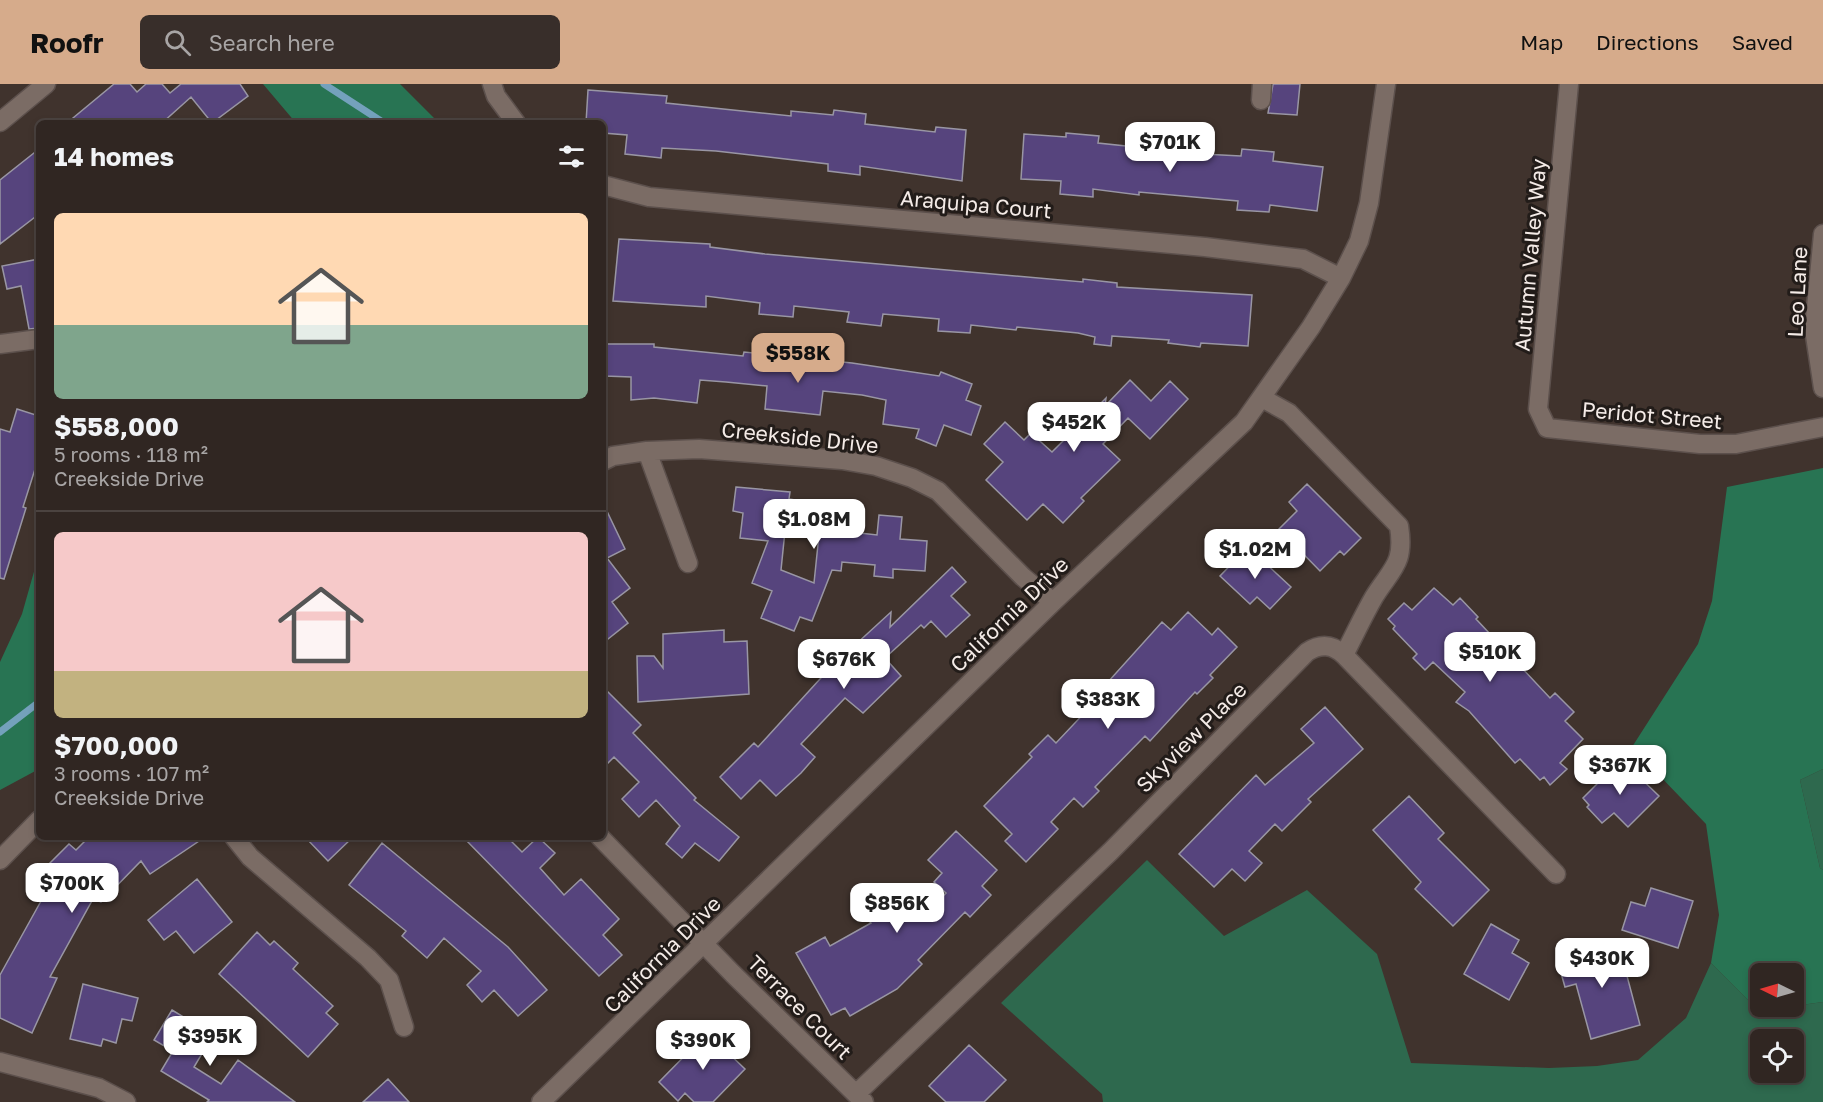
<!DOCTYPE html>
<html lang="en">
<head>
<meta charset="utf-8">
<style>
  body { margin:0; font-family:"Golos Text",sans-serif; background:#382e2a; color:#f1f3f6; height:100vh; display:flex; flex-direction:column; font-size:22px; white-space:nowrap }
  * { box-sizing:border-box; margin:0 }
  p { font-size:20px; color:#a8a5a5 }
  .icon { flex:none; width:33px; height:33px; fill:none; stroke:currentColor; stroke-width:2; stroke-linecap:round; stroke-linejoin:round }
  .map { position:relative; flex:1; overflow:hidden }
  .panel { position:absolute; left:36px; top:36px; width:570px; height:720px; display:flex; flex-direction:column; background:#302622; border-radius:9px; box-shadow:0 3px 9px #0003,0 0 0 2px #4b4340 }
  .panel>* { flex:none }
  .needle { width:39px; rotate:275deg }
  .buttons { position:absolute; left:1750px; top:879px; display:grid; gap:12px }
  .buttons a { display:grid; place-items:center; width:54px; height:54px; border-radius:9px; background:#302622; box-shadow:0 3px 9px #0003,0 0 0 2px #4b4340; font-size:30px }
  .price { position:absolute; translate:-50% -51px; padding:0 14px; border-radius:12px; background:#fff; color:#222; font-size:20px; line-height:39px; filter:drop-shadow(0 2px 3px #0008) }
  .price::after { content:''; position:absolute; left:50%; top:36px; width:18px; height:14px; margin-left:-9px; background:inherit; clip-path:polygon(0 0,100% 0,50% 100%) }
  .price.current { background:#d6ab8b; color:#111 }
  ul { padding:0; list-style:none }
  li { display:grid; align-content:center; gap:12px; height:318px; padding:0 18px }
  li+li { border-top:2px solid #4b4340 }
  li span { display:grid; place-items:center; height:186px; border-radius:9px; color:#555 }
  li>.icon { margin-inline-start:auto }
  span .icon { width:108px; height:108px; fill:#fffc; stroke-width:1 }
  li b { font-size:26px }
  h2 { display:flex; justify-content:space-between; align-items:center; height:72px; padding:0 18px; font-size:26px }
  header { display:flex; align-items:center; gap:36px; box-sizing:border-box; height:84px; padding:0 30px; background:#d6ab8b; color:#111 }
  header strong { font-size:28px }
  nav { display:flex; gap:33px; margin-inline-start:auto; font-size:21px }
  .search { width:420px; height:54px; background:#382e2a; display:flex; align-items:center; gap:15px; box-sizing:border-box; padding:0 21px; border-radius:9px; color:#a8a5a5; font-size:22px }
  .map>svg:first-child { display:block }
  .green { fill:#2e694e; fill-rule:evenodd }
  .forest { fill:#287453 }
  .lines { fill:none; stroke-linecap:round; stroke-linejoin:round }
  .stream { stroke:#74a1bc; stroke-width:7 }
  .building { fill:#56447d; stroke:#9996a4; stroke-width:1.5; fill-rule:evenodd }
  .minor-casing { stroke:#5c504c; stroke-width:21 }
  .minor { stroke:#7b6c65; stroke-width:18 }
  .labels { text-anchor:middle; dominant-baseline:central; stroke-width:6; stroke-linejoin:round; paint-order:stroke }
  .street-label { font-size:21px; fill:#f4ebe7; stroke:#221c19 }
</style>
</head>
<body>
<header>
<strong>Roofr</strong>
<div class="search"><svg class="icon" aria-label="search" viewBox="0 0 24 24"><circle cx="10" cy="10" r="6"/><path d="M15 15l6 6"/></svg>Search here</div>
<nav><a>Map</a><a>Directions</a><a>Saved</a></nav>
</header>
<div class="map">
<svg width="1823" height="1018" viewBox="0 0 1823 1018">
  <rect width="100%" height="100%" fill="#40332d"/>
  <path class="green" d="M1823,685v101l-3,-2 -20,-88z
    M1147,776l77,76 83,-46 70,64 34,109 138,5 48,-2 41,-6 48,-42 25,-55 48,48 64,-9v100h-720l-1,-8 -101,-91zM1761,956h33v32h-33z"/>
  <path class="forest" d="M263,0h137l39,39h-143z
    M1823,384v301l-23,11 20,88 3,2v132l-29,4v-32h-33v32l31,1 -33,4 -48,-48 8,-48 -13,-91 -74,-77 66,-103 14,-43 15,-114z
    M39,470v215l-39,21v-128l22,-48z"/>
  <g class="lines">
    <path class="stream" d="M324,0l60,39
      M0,648l39,-30"/>
  </g>
  <path class="building" d="M114,0h16l7,8 9,-8h16l8,9 11,-9h59l8,12 -36,27 -21,-26 -29,26h-95z
    M1273,0h27l-3,31 -29,-2z
    M588,6l79,6 -1,7 125,13v-5l42,4 1,-5 32,4 -1,10 70,8 1,-5 30,3 -4,51 -102,-15v9l-32,-4v-7l-112,-13 -54,-3 -1,10 -36,-4 2,-19 -24,-2v-10h-17z
    M1066,49l33,3 -1,7 104,11 39,2 1,-7 32,3 -1,9 50,6 -6,44 -47,-6 -1,7 -32,-2 1,-9 -99,-9v3l-46,-6v8l-33,-3 1,-13 -40,-2 3,-45 42,3z
    M39,65v65l-39,30v-64z
    M619,155l91,5v3l55,7 318,28v-3l34,4v4l135,8 -4,51 -47,-3 -1,4 -32,-4 1,-3 -57,-4 -1,10 -17,-2 1,-7 -17,-4 -61,-6 -1,3 -45,-5 -1,8 -32,-2 1,-12 -56,-5 -2,12 -34,-4 2,-10 -55,-6 -1,11 -34,-3 1,-11 -54,-7v11l-93,-6z
    M39,175v69l-10,1 -8,-43 -14,3 -5,-23z
    M605,260h49v3l89,9 1,-4 108,11 87,13 2,-4 31,12 -6,16 15,6 -10,29 -27,-10 -8,21 -20,-8 3,-9 -36,-5 3,-24 -24,-5 -39,-4 -3,24 -55,-6 2,-23 -41,-4 -26,-2 -3,23 -43,-5 -23,2v-23l-26,-1z
    M1130,296l21,21 19,-20 18,18 -38,40 -22,-21 -25,26 17,16 -39,38 3,3 -21,22 -20,-19 -16,16 -41,-40 17,-18 -19,-18 21,-22 19,18 7,-7 21,19 54,-54 -1,8z
    M17,325l22,7v50h-3l-13,41 3,1 -22,71 -4,-1v-149l10,3z
    M1307,400l54,54 -17,17 -4,-4 -20,20 -41,-42 18,-18 -8,-9z
    M736,403l54,5 -1,7 12,2v3l43,5 -2,22 35,4 2,-20 23,2 -2,22 27,2 -2,30 -32,-2v9l-19,-2 1,-11 -33,-3 -1,9 -9,-1 -20,51 -12,-4 -6,14 -33,-13 11,-27 -20,-8 16,-42 -28,-3 3,-25 -10,-2zM786,437l34,4 -6,58 -33,-13z
    M603,419l22,46 -18,9 23,30 -18,14 16,21 -25,20z
    M1248,463l43,40 -21,22 -13,-12 -7,7 -30,-28z
    M952,483l14,15 -15,14 19,19 -24,22 -15,-16 -7,7 -3,-3 -36,33 16,18 -38,37 -18,-15 -44,46 14,13 -14,16 -25,23 -16,-16 -19,19 -21,-22 34,-34 4,4 72,-79 61,-56 -1,15z
    M1434,504l19,17 7,-7 18,19 -2,2 74,79 5,-5 19,19 -9,9 18,18 -23,24 7,6 -17,16 -6,-8 -4,3 -20,-21 -5,4 -46,-52 -13,-9 9,-10 -32,-30 -8,8 -12,-12 4,-4 -24,-25 2,-3 -7,-7 16,-16 8,7z
    M1188,528l24,23 6,-7 19,19 -27,28 3,3 -16,16 -2,-2 -45,49 -5,-5 -50,51 4,4 -16,16 -9,-9 -23,24 7,7 -32,33 -21,-21 7,-7 -28,-28 48,-49 -3,-3 19,-19 8,8 36,-38 -3,-2 73,-81 9,8z
    M724,546v12l23,-1 2,53 -111,8 -1,-46h17l9,12v-34z
    M603,603l38,38 -8,8 63,65 -2,2 45,37 -20,24 -24,-18 -13,15 -16,-14 14,-18 -24,-26 -17,17 -17,-18 17,-17 -25,-25 -11,11z
    M1325,623l38,42 -55,50 3,3 -29,29 -7,-7 -26,27 13,12 -17,18 -13,-12 -18,18 -35,-33 77,-79 9,10 49,-42 -13,-14z
    M1616,681l9,7 4,-5 30,29 -31,31 -14,-14 -12,10 -15,-16 2,-2 -6,-7z
    M1409,712l35,37 -6,6 51,51 -36,36 -38,-37 6,-7 -48,-52z
    M956,747l41,39 -15,16 9,9 -21,22 -5,-5 -47,48 4,4 -25,25 -47,27 -5,-8 -14,7 -35,-62 29,-16 5,9 41,-23 -7,-7 27,-28 30,31 25,-26 -12,-11 8,-9 -14,-13z
    M89,753h116l-55,37 -9,-13 -40,41 -8,-3 -43,78 7,1 -25,55 -32,-15v-43l56,-101 -9,-8 22,-22 7,6z
    M305,753h48l-25,24z
    M463,753h44l15,15 16,-15 17,16 -15,15 24,27 17,-16 38,40 -16,16 19,20 -23,21z
    M382,759l126,104 39,43 -29,26 -24,-26 -12,12 -15,-17 14,-14 -37,-33 -17,20 -25,-22 4,-5 -57,-46z
    M197,795l35,43 -38,31 -18,-22 -12,9 -16,-20z
    M1651,804l42,13 -15,47 -56,-18 9,-28 14,4z
    M1491,840l28,16 -7,13 17,10 -20,37 -45,-26z
    M257,848l13,13 4,-4 24,22 -5,6 40,37 -7,7 12,11 -30,33 -89,-83z
    M1618,858l22,83 -49,14 -15,-55 -11,3 -8,-28z
    M83,900l55,14 -6,23 -10,-2 -6,24 -13,-4 -2,7 -31,-7z
    M172,926l41,25 -19,32 27,17 17,-24 57,42h-88l2,-2 -48,-29 12,-20 -19,-11z
    M712,944l13,13 -5,4 25,24 -32,33h-19l-9,-9 -7,8 -19,-19z
    M969,961l37,35 -22,22h-38l-17,-16z
    M388,995l21,23h-46z"/>
  <g class="lines">
    <defs>
      <path id="minor" d="M492,0l4,12 20,27
        M1569,0l-31,325 9,19 153,16h36l87,-17
        M1261,16l1,-16
        M0,38l46,-38
        M603,101l46,12 556,50 98,12 38,19
        M1823,150l-9,95 9,59
        M0,260l39,-5
        M1262,314l27,15 110,113c6,38 -7,42 -25,71 -11,19 -20,39 -30,58
        M647,367l41,112
        M603,377l10,-5 34,-5 52,-2 143,11 34,6 36,12 26,13 85,86 30,25
        M234,753l16,20 118,101 21,22 15,47
        M600,753l133,137 131,128
        M0,776l39,-40
        M0,978l99,26 27,14
        M856,1010l254,-242 197,-200c14,-9 26,-7 37,3l212,219
        M541,1018l512,-500 191,-180 67,-95 30,-49 18,-37 10,-38 17,-119"/>
    </defs>
    <use href="#minor" class="minor-casing"/>
    <use href="#minor" class="minor"/>
  </g>
  <g class="labels">
    <g class="street-label">
      <text transform="translate(976 120) rotate(5)">Araquipa Court</text>
      <text transform="translate(1530 171) rotate(-85)">Autumn Valley Way</text>
      <text transform="translate(1797 208) rotate(-87)">Leo Lane</text>
      <text transform="translate(1652 331) rotate(5)">Peridot Street</text>
      <text transform="translate(800 353) rotate(6)">Creekside Drive</text>
      <text transform="translate(1009 530) rotate(-44)">California Drive</text>
      <text transform="translate(1191 653) rotate(-45)">Skyview Place</text>
      <text transform="translate(662 870) rotate(-45)">California Drive</text>
      <text transform="translate(800 923) rotate(45)">Terrace Court</text>
    </g>
  </g>
</svg>
<div class="buttons">
<a><svg class="needle" viewBox="-14 -14 28 28"><path d="M0-13l5 13h-10z" fill="#e53935"/><path d="M0 13l5-13h-10z" fill="#a8a5a5"/></svg></a>
<a><svg class="icon" aria-label="locate" viewBox="0 0 24 24"><circle cx="12" cy="12" r="6"/><path d="M12 2v4M12 18v4M2 12h4M18 12h4"/></svg></a>
</div>
<b class="price" style="left:1170px;top:89px">$701K</b>
<b class="price current" style="left:798px;top:300px">$558K</b>
<b class="price" style="left:1074px;top:369px">$452K</b>
<b class="price" style="left:814px;top:466px">$1.08M</b>
<b class="price" style="left:1255px;top:496px">$1.02M</b>
<b class="price" style="left:1490px;top:599px">$510K</b>
<b class="price" style="left:844px;top:606px">$676K</b>
<b class="price" style="left:1108px;top:646px">$383K</b>
<b class="price" style="left:1620px;top:712px">$367K</b>
<b class="price" style="left:72px;top:830px">$700K</b>
<b class="price" style="left:897px;top:850px">$856K</b>
<b class="price" style="left:1602px;top:905px">$430K</b>
<b class="price" style="left:210px;top:983px">$395K</b>
<b class="price" style="left:703px;top:987px">$390K</b>
<section class="panel">
<h2>14 homes<svg class="icon" aria-label="filters" viewBox="0 0 24 24"><path d="M4 7h16M4 17h16"/><circle cx="9" cy="7" r="2"/><circle cx="15" cy="17" r="2"/></svg></h2>
<ul>
<li><span style="background:linear-gradient(#ffd9b3 60%,#7fa58c 0)"><svg class="icon" aria-label="home" viewBox="0 0 24 24"><path d="M3 11l9-7 9 7M6 9v11h12V9"/></svg></span><div><b>$558,000</b><p>5 rooms · 118 m²</p><p>Creekside Drive</p></div></li>
<li><span style="background:linear-gradient(#f6c9c9 75%,#c2b280 0)"><svg class="icon" aria-label="home" viewBox="0 0 24 24"><path d="M3 11l9-7 9 7M6 9v11h12V9"/></svg></span><div><b>$700,000</b><p>3 rooms · 107 m²</p><p>Creekside Drive</p></div></li>
</ul>
</section>
</div>
</body>
</html>
